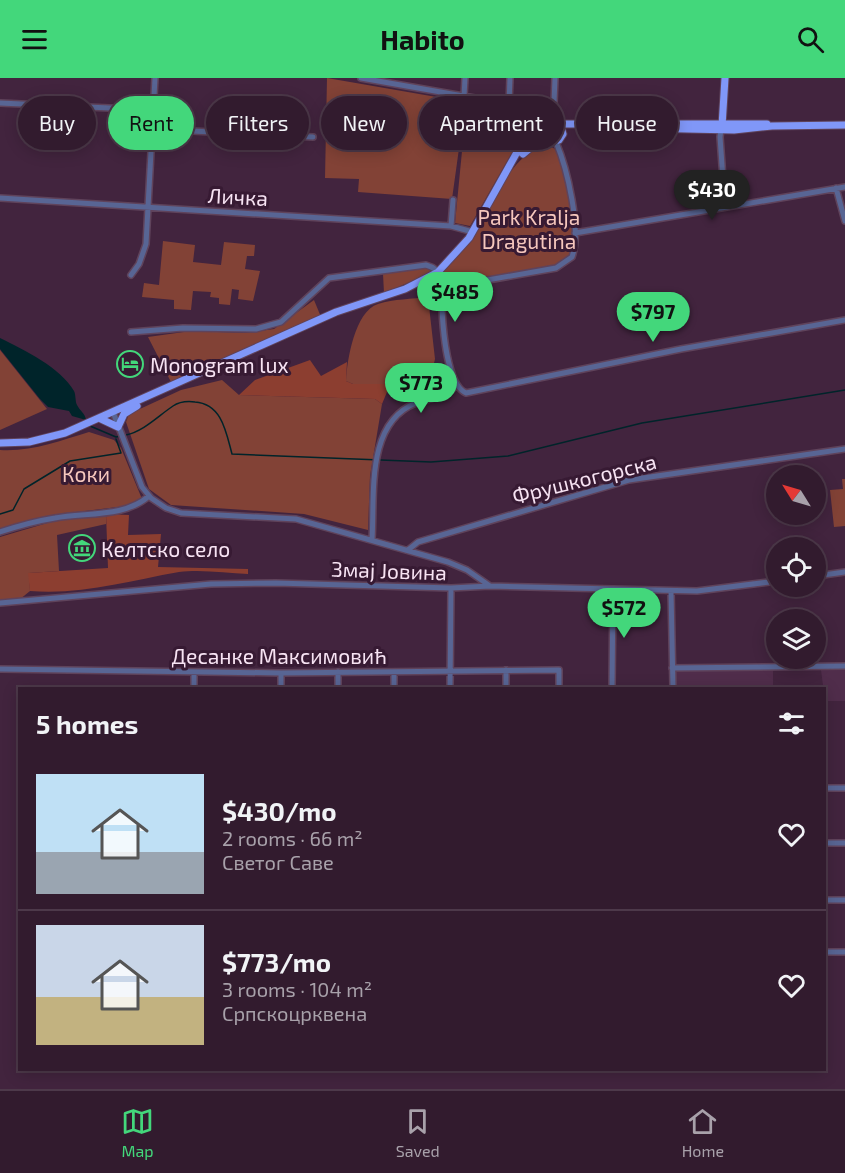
<!DOCTYPE html>
<html lang="en">
<head>
<meta charset="utf-8">
<style>
  body { margin:0; font-family:"Exo 2",sans-serif; background:#3d283a; color:#f1f3f6; height:100vh; display:flex; flex-direction:column; font-size:22px; white-space:nowrap }
  * { box-sizing:border-box; margin:0 }
  p { font-size:20px; color:#a8a1aa }
  .icon { flex:none; width:33px; height:33px; fill:none; stroke:currentColor; stroke-width:2; stroke-linecap:round; stroke-linejoin:round }
  .map { position:relative; flex:1; overflow:hidden }
  .drawer { position:absolute; left:18px; top:609px; width:808px; height:384px; display:flex; flex-direction:column; background:#321b2e; border-radius:0px; box-shadow:0 3px 15px #0003,0 0 0 2px #4d394a }
  .drawer>* { flex:none }
  .guide { position:absolute; left:18px; top:18px; width:810px; height:54px; display:flex; gap:12px }
  .needle { width:39px; rotate:307deg }
  .controls { position:absolute; left:766px; top:387px; display:grid; gap:12px }
  .controls a { display:grid; place-items:center; width:60px; height:60px; border-radius:50%; background:#321b2e; box-shadow:0 3px 15px #0003,0 0 0 2px #4d394a; font-size:30px }
  .price { position:absolute; translate:-50% -51px; padding:0 14px; border-radius:21px; background:#43d77b; color:#111; font-size:20px; line-height:39px; filter:drop-shadow(0 2px 3px #0008) }
  .price::after { content:''; position:absolute; left:50%; top:36px; width:18px; height:14px; margin-left:-9px; background:inherit; clip-path:polygon(0 0,100% 0,50% 100%) }
  .price.selected { background:#222; color:#fff }
  ul { padding:0; list-style:none }
  li { display:flex; align-items:center; gap:18px; height:150px; padding:0 18px }
  li+li { border-top:2px solid #4d394a }
  li span { display:grid; place-items:center; flex:none; width:168px; height:120px; border-radius:0px; color:#555 }
  li>.icon { margin-inline-start:auto }
  span .icon { width:72px; height:72px; fill:#fffc; stroke-width:1 }
  li b { font-size:26px }
  h2 { display:flex; justify-content:space-between; align-items:center; height:72px; padding:0 18px; font-size:26px }
  .tag { padding:0 21px; border-radius:27px; background:#321b2e; box-shadow:0 3px 15px #0003,0 0 0 2px #4d394a; font-size:21px; line-height:54px }
  .tag.selected { background:#43d77b; color:#111 }
  header { display:flex; justify-content:space-between; align-items:center; height:78px; padding:0 18px; background:#43d77b; color:#111; font-size:27px; font-weight:700 }
  .tabs { display:flex; justify-content:space-around; align-items:center; height:84px; border-top:2px solid #4d394a; background:#321b2e; font-size:16px; color:#a8a1aa }
  .tabs a { display:grid; justify-items:center; gap:3px }
  .tabs .selected { color:#43d77b }
  .map>svg:first-child { display:block }
  .built { fill:#502d4b }
  .green { fill:#824236 }
  .forest { fill:#8c3e30 }
  .water { fill:#00242a }
  .lines { fill:none; stroke-linecap:round; stroke-linejoin:round }
  .stream { stroke:#00242a; stroke-width:1.5 }
  .minor-casing { stroke:#5f435b; stroke-width:8 }
  .major-casing { stroke:#5f435b; stroke-width:9 }
  .minor { stroke:#586594; stroke-width:5 }
  .major { stroke:#8097f8; stroke-width:7 }
  .labels { text-anchor:middle; dominant-baseline:central; stroke-width:6; stroke-linejoin:round; paint-order:stroke }
  .street-label { font-size:21px; fill:#f7e3f3; stroke:#371a33 }
  .park-label { font-size:21px; fill:#f6c7bd; stroke:#371a33 }
  .poi-label { font-size:21px; fill:#f7e3f3; stroke:#371a33; text-anchor:start }
</style>
</head>
<body>
<header><svg class="icon" aria-label="menu" viewBox="0 0 24 24"><path d="M4 6h16M4 12h16M4 18h16"/></svg>Habito<svg class="icon" aria-label="search" viewBox="0 0 24 24"><circle cx="10" cy="10" r="6"/><path d="M15 15l6 6"/></svg></header>
<div class="map">
<svg width="845" height="1011" viewBox="0 0 845 1011">
  <rect width="100%" height="100%" fill="#42243e"/>
  <path class="built" d="M845,591v32h-20l-4,-31z
    M674,592h99v18h-99z"/>
  <path class="green" d="M327,0l121,21 -2,34 15,1 -9,65 -94,-7 1,-13 -34,-1z
    M467,22l59,12 10,11 -3,10 -23,23 -40,70 -15,-3z
    M546,67c8,2 14,7 17,14 9,18 12,73 11,94l-18,15 -114,20 -4,-16c7,-6 16,-12 22,-19 22,-27 50,-103 86,-108z
    M163,163l32,4 -2,17 28,3 3,-23 31,3 -1,11h-7l-2,13 15,2 -7,30 -15,-2 1,-9 -7,-1 -2,16 -11,-1v-6l-9,-1 1,-5 -18,-1 -2,19 -17,-1v-9l-32,-3 2,-14 15,2z
    M419,190h9l5,4 -49,21 -1,-19z
    M428,219l7,62 -6,25h-76l-7,-3c1,-21 9,-70 32,-77 16,-5 34,-5 50,-7z
    M314,222l7,17 -150,65 -23,-45 43,-6 55,2 28,-4z
    M0,272l47,59 -47,21z
    M222,302l17,15 136,4 7,5 -12,72 -2,54 -64,-16 -133,-9 -22,-16 -23,-67 3,-8 52,-24z
    M89,354l25,8 7,8 21,51 -16,7 -74,9 -52,14v-79c31,2 59,-9 89,-18z
    M842,401h3v47l-11,1 -4,-37 13,-1z
    M106,436v10l-49,11 2,36 -30,2 1,18 -11,9 -19,1v-64l54,-16z"/>
  <path class="forest" d="M310,282l11,16 26,-14 -1,19 7,3h76l-1,4 -28,9 -3,-5h-10l-5,12 -7,-5 -136,-4 16,-15z
    M106,436l23,1 -1,20 33,-1 -3,33 90,2v5c-22,-1 -47,-5 -69,-2 -51,9 -97,23 -149,19l-2,-18 80,-5z"/>
  <path class="water" d="M0,260c24,12 60,29 74,53 2,4 1,10 3,14 3,6 8,8 9,15l-14,-4 -3,-5 -21,-4 -8,-8 -40,-50z"/>
  <g class="lines">
    <path class="stream" d="M90,348l26,11 5,-1
      M126,357c18,-4 32,-19 47,-29 6,-4 14,-5 22,-4 27,2 31,30 37,52l199,8 77,-6 134,-33 203,-33
      M0,436l13,-4 11,-21 46,-28 51,-8 -5,-14"/>
    <defs>
      <path id="minor" d="M361,0l148,26 17,5 20,11
        M555,0l-1,25 5,18
        M0,25l153,7
        M509,26l1,-26
        M532,34l13,-2 9,-7
        M153,51l160,8
        M721,51l-1,8 5,70
        M462,55l3,-55
        M836,110l9,33
        M0,120l451,28 22,6
        M451,148l2,-26
        M575,155l270,-46
        M131,197l8,-11 7,-20 9,-166
        M442,210l114,-20 16,-11c10,-27 -5,-89 -16,-115
        M131,254l52,-4 73,1 25,-7 48,-44 97,-13c7,2 12,5 14,11 4,10 1,23 2,33 1,20 5,76 24,84l215,-44 164,-29
        M113,334l29,75 9,11 15,10 15,5 115,6 152,43 19,8 23,16
        M0,454c18,-6 36,-11 55,-14 31,-6 69,0 94,-22
        M372,461c3,-43 -7,-116 44,-136 15,-6 32,-4 40,-19
        M408,472l10,-8 211,-62 216,-31
        M816,498l29,-4
        M671,513l2,97
        M0,525l211,-19 65,-1 175,5 39,-2 207,5 80,-10
        M672,590l173,-2
        M0,591l281,4 278,-3v18
        M506,592v18
        M194,594v16
        M394,594v16
        M281,595v15
        M338,610v-16
        M450,610l1,-100
        M612,610l1,-99
        M825,710h20
        M825,765h20
        M825,822h20
        M825,874h20"/>
      <path id="major" d="M561,46h206
        M629,48l11,2 94,2 38,-4 73,-1
        M722,48l3,-48
        M523,76l12,-10 11,-2
        M101,341l17,8 6,-13 13,-8
        M0,365l29,-1 36,-9 271,-121 69,-23 33,-17 31,-34 47,-84 20,-19 7,-13 9,-3 7,2 4,13 -4,6 -10,3 -6,-4 -4,-9"/>
    </defs>
    <use href="#minor" class="minor-casing"/>
    <use href="#major" class="major-casing"/>
    <use href="#minor" class="minor"/>
    <use href="#major" class="major"/>
  </g>
  <defs>
    <symbol id="hotel-ring" viewBox="-11 -11 22 22"><circle r="9.5" fill="#371a33" stroke="#43d77b" stroke-width="1.5"/><path d="M-6-4.5h1.5V1H6V5H4.5V3h-9V5H-6ZM-4 0a1.8 1.8 0 1 1 3.6 0ZM.5 0V-2.5h3Q6-2.5 6 0Z" fill="#43d77b"/></symbol>
    <symbol id="museum-ring" viewBox="-11 -11 22 22"><circle r="9.5" fill="#371a33" stroke="#43d77b" stroke-width="1.5"/><path d="M0-6L6-3V-2H-6V-3ZM-5-1h2V3h-2ZM-1-1h2V3h-2ZM3-1h2V3H3ZM-6 4H6V6H-6Z" fill="#43d77b"/></symbol>
  </defs>
  <g fill-rule="evenodd">
    <use href="#hotel-ring" x="115" y="271" width="30" height="30"/>
    <use href="#museum-ring" x="67" y="455" width="30" height="30"/>
  </g>
  <g class="labels">
    <g class="street-label">
      <text transform="translate(238 118) rotate(3)">Личка</text>
      <text transform="translate(584 400) rotate(-14)">Фрушкогорска</text>
      <text transform="translate(389 492) rotate(2)">Змај Јовина</text>
      <text x="279" y="577">Десанке Максимовић</text>
    </g>
    <g class="park-label">
      <text x="529" y="138">Park Kralja<tspan x="529" dy="24">Dragutina</tspan></text>
      <text x="86" y="395">Коки</text>
    </g>
    <g class="poi-label">
      <text x="150" y="286">Monogram lux</text>
      <text x="101" y="470">Келтско село</text>
    </g>
  </g>
</svg>
<div class="controls">
<a><svg class="needle" viewBox="-14 -14 28 28"><path d="M0-13l5 13h-10z" fill="#e53935"/><path d="M0 13l5-13h-10z" fill="#a8a1aa"/></svg></a>
<a><svg class="icon" aria-label="locate" viewBox="0 0 24 24"><circle cx="12" cy="12" r="6"/><path d="M12 2v4M12 18v4M2 12h4M18 12h4"/></svg></a>
<a><svg class="icon" aria-label="layers" viewBox="0 0 24 24"><path d="M12 4l9 5-9 5-9-5zM3 14l9 5 9-5"/></svg></a>
</div>
<b class="price selected" style="left:712px;top:143px">$430</b>
<b class="price" style="left:455px;top:245px">$485</b>
<b class="price" style="left:653px;top:265px">$797</b>
<b class="price" style="left:421px;top:336px">$773</b>
<b class="price" style="left:624px;top:561px">$572</b>
<div class="guide">
<a class="tag">Buy</a>
<a class="tag selected">Rent</a>
<a class="tag">Filters</a>
<a class="tag">New</a>
<a class="tag">Apartment</a>
<a class="tag">House</a>
</div>
<section class="drawer">
<h2>5 homes<svg class="icon" aria-label="filters" viewBox="0 0 24 24"><path d="M4 7h16M4 17h16"/><circle cx="9" cy="7" r="2"/><circle cx="15" cy="17" r="2"/></svg></h2>
<ul>
<li><span style="background:linear-gradient(#bfe0f5 65%,#9aa5b1 0)"><svg class="icon" aria-label="home" viewBox="0 0 24 24"><path d="M3 11l9-7 9 7M6 9v11h12V9"/></svg></span><div><b>$430/mo</b><p>2 rooms · 66 m²</p><p>Светог Саве</p></div><svg class="icon" aria-label="heart" viewBox="0 0 24 24"><path d="M12 20l-8-8c-3-5 5-10 8-4 3-6 11-1 8 4z"/></svg></li>
<li><span style="background:linear-gradient(#c9d6e8 60%,#c2b280 0)"><svg class="icon" aria-label="home" viewBox="0 0 24 24"><path d="M3 11l9-7 9 7M6 9v11h12V9"/></svg></span><div><b>$773/mo</b><p>3 rooms · 104 m²</p><p>Српскоцрквена</p></div><svg class="icon" aria-label="heart" viewBox="0 0 24 24"><path d="M12 20l-8-8c-3-5 5-10 8-4 3-6 11-1 8 4z"/></svg></li>
</ul>
</section>
</div>
<nav class="tabs">
<a class="selected"><svg class="icon" aria-label="map" viewBox="0 0 24 24"><path d="M3 6l6-2 6 2 6-2v14l-6 2-6-2-6 2zM9 4v14M15 6v14"/></svg>Map</a>
<a><svg class="icon" aria-label="saved" viewBox="0 0 24 24"><path d="M7 4h10v16l-5-4-5 4z"/></svg>Saved</a>
<a><svg class="icon" aria-label="home" viewBox="0 0 24 24"><path d="M3 11l9-7 9 7M6 9v11h12V9"/></svg>Home</a>
</nav>
</body>
</html>
